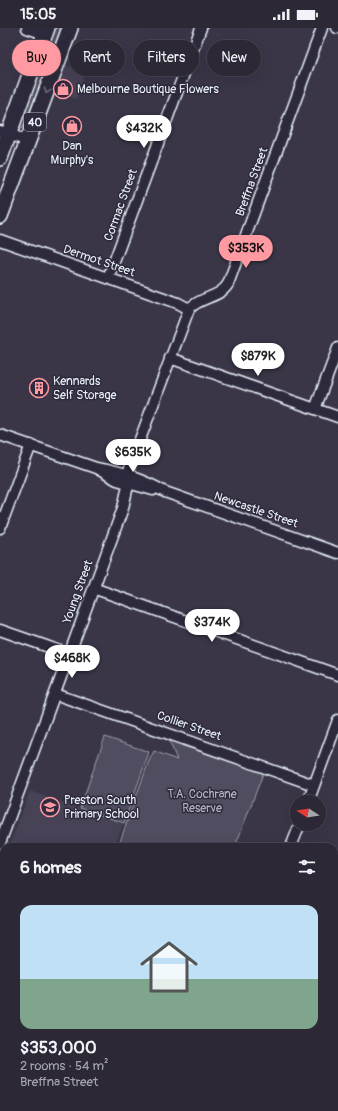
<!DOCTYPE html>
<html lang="en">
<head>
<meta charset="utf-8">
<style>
  body { margin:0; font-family:Pangolin,sans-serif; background:#383442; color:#f1f3f6; height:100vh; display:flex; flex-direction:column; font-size:15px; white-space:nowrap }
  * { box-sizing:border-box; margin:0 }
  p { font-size:13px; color:#a6a6ad }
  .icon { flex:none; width:22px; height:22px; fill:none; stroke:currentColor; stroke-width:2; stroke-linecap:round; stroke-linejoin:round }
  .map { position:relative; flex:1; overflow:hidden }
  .details { position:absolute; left:0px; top:815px; width:338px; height:268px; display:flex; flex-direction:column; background:#2c2836; border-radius:12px 12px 0 0; box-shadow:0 4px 16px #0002,0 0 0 1px #484451 }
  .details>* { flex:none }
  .guide { position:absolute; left:12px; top:12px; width:314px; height:36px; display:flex; gap:8px }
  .needle { width:26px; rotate:282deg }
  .tools { position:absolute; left:290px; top:767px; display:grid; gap:8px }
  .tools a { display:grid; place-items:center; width:36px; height:36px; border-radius:50%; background:#2c2836; box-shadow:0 4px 16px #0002,0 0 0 1px #484451; font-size:20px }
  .price { position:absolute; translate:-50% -34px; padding:0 9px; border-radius:14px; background:#fff; color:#222; font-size:13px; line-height:26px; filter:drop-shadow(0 1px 2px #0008) }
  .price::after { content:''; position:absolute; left:50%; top:24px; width:12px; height:9px; margin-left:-6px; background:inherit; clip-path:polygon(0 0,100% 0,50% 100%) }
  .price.on { background:#ff9aa2; color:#111 }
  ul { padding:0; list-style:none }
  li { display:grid; align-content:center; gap:8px; height:212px; padding:0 20px }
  li span { display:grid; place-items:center; height:124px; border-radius:12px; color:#555 }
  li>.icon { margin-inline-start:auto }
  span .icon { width:72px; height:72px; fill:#fffc; stroke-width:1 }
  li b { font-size:17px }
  h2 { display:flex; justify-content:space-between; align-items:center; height:48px; padding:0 20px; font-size:17px }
  .chip { padding:0 14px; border-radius:18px; background:#2c2836; box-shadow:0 4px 16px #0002,0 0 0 1px #484451; font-size:14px; line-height:36px }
  .chip.on { background:#ff9aa2; color:#111 }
  .status { display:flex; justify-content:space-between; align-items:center; height:28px; padding:0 20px; background:#2c2836; direction:ltr }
  .status svg { height:11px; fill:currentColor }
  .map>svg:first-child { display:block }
  .built { fill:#464354 }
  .green { fill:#504e5f; stroke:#9ca0ac }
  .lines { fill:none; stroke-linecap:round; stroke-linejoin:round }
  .minor-casing { stroke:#e8f1f8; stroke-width:13 }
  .highway-casing { stroke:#e8f1f8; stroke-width:18 }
  .minor { stroke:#2f2a3d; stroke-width:10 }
  .highway { stroke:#2f2a3d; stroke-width:15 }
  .oneway { stroke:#70707e }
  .labels { text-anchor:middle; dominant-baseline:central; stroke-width:3; stroke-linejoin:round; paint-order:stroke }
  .shield { fill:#2f2a3d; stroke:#b0b5c0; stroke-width:1 }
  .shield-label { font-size:11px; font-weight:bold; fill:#e8f1f8 }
  .poi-label { font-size:12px; fill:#e8f1f8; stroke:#2f2a3d; text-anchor:start }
  .street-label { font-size:12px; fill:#e8f1f8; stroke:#2f2a3d }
  .park-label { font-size:12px; fill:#b3b8c2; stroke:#2f2a3d }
</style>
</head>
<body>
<div class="status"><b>15:05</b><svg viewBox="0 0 49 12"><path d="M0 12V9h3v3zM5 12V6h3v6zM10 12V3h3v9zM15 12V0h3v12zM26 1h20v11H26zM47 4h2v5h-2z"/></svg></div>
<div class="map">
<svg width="338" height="1083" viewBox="0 0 338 1083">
  <rect width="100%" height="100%" fill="#3a3648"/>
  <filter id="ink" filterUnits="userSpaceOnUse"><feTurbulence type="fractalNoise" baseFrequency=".025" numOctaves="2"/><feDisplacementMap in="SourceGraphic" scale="8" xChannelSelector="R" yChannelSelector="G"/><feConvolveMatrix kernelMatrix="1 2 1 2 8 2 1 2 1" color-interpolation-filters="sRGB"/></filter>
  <g filter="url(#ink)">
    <path class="built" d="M66,37l20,7 -10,27 -20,-8z
      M30,763l93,33 -9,23h-105z"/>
    <path class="green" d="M55,0h8c-13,34 -27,66 -40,100l-3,1 -1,-3z
      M105,709l44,15 -25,71 -44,-15z
      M169,712l14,6 81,25 -29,76h-117l31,-86 5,-10 23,9z"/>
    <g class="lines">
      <defs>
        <path id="minor" d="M27,0l18,6
          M337,0h1
          M0,103l28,10
          M0,212l178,63 11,6
          M108,250l93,-250
          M170,330l168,59
          M315,381l23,-61
          M0,407l96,33 21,12 36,10
          M96,440c26,5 46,11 69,24l173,61
          M124,454l65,-173c10,-12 31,-11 39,-25l94,-256
          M0,500l31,-83
          M93,560l245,87
          M0,602l69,24
          M55,666l259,91
          M308,774l30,-82
          M0,815l123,-335 4,-18 5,-14
          M291,819l9,-23
          M334,840l4,2
          M0,905l4,2
          M334,1014l4,-10
          M334,1023l4,1
          M30,1083l1,-4
          M96,1083l1,-4
          M193,1083l2,-4"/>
        <path id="highway" d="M0,130l47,-130
          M0,188l70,-188"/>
      </defs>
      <use href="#minor" class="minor-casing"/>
      <use href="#highway" class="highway-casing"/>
      <use href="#minor" class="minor"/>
      <use href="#highway" class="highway"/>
    </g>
    <defs><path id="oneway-chevron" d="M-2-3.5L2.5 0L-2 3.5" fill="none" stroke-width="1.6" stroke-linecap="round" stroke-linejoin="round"/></defs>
    <use class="oneway" href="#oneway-chevron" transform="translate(47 63) rotate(110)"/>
  </g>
  <defs>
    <symbol id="shop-ring" viewBox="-11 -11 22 22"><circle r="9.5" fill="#2f2a3d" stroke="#ff9aa2" stroke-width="1.5"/><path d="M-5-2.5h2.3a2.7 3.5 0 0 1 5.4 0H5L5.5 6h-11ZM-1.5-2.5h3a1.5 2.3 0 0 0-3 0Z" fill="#ff9aa2"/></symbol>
    <symbol id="building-ring" viewBox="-11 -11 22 22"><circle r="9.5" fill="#2f2a3d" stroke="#ff9aa2" stroke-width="1.5"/><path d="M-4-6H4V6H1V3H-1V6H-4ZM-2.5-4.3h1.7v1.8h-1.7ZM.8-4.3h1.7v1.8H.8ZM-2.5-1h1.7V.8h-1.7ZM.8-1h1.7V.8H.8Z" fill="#ff9aa2"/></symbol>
    <symbol id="school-ring" viewBox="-11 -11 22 22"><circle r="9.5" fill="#2f2a3d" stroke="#ff9aa2" stroke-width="1.5"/><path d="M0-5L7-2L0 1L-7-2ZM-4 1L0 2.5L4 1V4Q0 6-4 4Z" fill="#ff9aa2"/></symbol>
  </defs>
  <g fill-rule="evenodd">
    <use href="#shop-ring" x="52" y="50" width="22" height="22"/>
    <use href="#shop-ring" x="61" y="87" width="22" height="22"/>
    <use href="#building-ring" x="28" y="349" width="22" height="22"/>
    <use href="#school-ring" x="39" y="768" width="22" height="22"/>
  </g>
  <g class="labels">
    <rect class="shield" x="24" y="85" width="22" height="18" rx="3"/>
    <g class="shield-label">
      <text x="35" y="94">40</text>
    </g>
    <g class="poi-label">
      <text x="77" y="61">Melbourne Boutique Flowers</text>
      <text x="72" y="118" text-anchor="middle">Dan<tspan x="72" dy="14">Murphy's</tspan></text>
      <text x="53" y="353">Kennards<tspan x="53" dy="14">Self Storage</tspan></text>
      <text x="64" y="772">Preston South<tspan x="64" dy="14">Primary School</tspan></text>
    </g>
    <g class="street-label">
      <text transform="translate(252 154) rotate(-70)">Breffna Street</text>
      <text transform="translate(121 177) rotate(-70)">Cormac Street</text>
      <text transform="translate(99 233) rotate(19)">Dermot Street</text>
      <text transform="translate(256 482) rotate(19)">Newcastle Street</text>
      <text transform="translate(78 564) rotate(-70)">Young Street</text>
      <text transform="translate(189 698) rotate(19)">Collier Street</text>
    </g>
    <g class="park-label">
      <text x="202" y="766">T.A. Cochrane<tspan x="202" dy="14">Reserve</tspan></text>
    </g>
  </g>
</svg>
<div class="tools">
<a><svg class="needle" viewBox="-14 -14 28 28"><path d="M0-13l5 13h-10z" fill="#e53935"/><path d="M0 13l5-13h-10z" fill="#a6a6ad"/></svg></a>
</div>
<b class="price" style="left:144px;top:121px">$432K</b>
<b class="price on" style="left:246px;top:241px">$353K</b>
<b class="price" style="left:258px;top:349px">$879K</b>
<b class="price" style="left:133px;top:445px">$635K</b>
<b class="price" style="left:212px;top:615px">$374K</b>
<b class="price" style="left:72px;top:651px">$468K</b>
<div class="guide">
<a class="chip on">Buy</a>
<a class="chip">Rent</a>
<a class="chip">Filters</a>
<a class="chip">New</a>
</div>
<section class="details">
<h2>6 homes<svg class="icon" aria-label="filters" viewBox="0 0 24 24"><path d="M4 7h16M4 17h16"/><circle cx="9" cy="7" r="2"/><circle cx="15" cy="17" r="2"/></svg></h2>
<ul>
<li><span style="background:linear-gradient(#bfe0f5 60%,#7fa58c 0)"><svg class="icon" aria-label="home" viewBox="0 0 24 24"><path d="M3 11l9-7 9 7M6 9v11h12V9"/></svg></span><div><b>$353,000</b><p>2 rooms · 54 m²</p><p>Breffna Street</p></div></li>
</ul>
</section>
</div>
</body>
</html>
